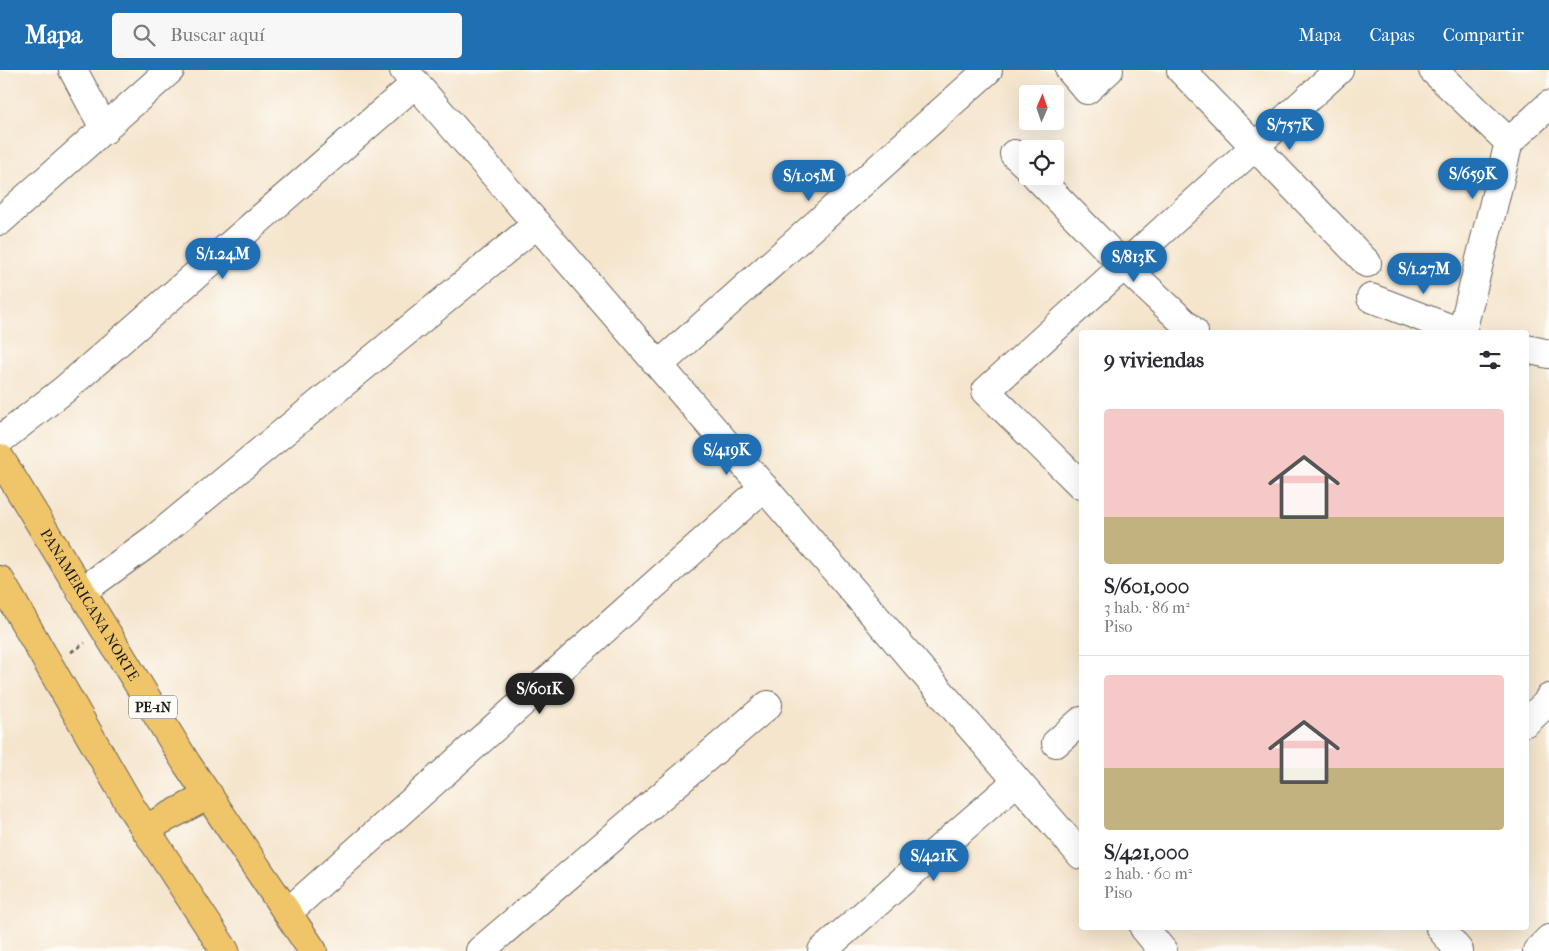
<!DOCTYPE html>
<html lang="es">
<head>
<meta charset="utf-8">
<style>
  body { margin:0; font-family:"IM FELL French Canon",serif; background:#f7f7f7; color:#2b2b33; height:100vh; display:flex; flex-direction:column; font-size:19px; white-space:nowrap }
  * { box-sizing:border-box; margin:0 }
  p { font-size:16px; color:#7c7c81 }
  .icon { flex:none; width:28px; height:28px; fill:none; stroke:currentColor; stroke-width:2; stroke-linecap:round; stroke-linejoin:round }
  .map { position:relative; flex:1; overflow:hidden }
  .drawer { position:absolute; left:1079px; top:260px; width:450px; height:600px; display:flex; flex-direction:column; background:#fff; border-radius:5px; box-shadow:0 5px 20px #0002 }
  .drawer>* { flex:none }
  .needle { width:32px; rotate:2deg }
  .buttons { position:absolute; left:1019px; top:15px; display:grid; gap:10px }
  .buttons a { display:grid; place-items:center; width:45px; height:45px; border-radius:5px; background:#fff; box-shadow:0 5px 20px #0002; font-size:25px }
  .price { position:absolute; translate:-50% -42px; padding:0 11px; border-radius:18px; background:#1f6fb2; color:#fff; font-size:16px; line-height:32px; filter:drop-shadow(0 1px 2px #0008) }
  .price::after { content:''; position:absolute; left:50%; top:30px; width:15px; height:11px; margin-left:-8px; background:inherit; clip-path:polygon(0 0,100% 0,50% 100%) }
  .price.active { background:#222; color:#fff }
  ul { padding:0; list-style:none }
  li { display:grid; align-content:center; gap:10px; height:265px; padding:0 25px }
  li+li { border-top:1px solid #e1e1e2 }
  li span { display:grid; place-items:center; height:155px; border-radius:5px; color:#555 }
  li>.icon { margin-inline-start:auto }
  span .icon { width:90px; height:90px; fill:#fffc; stroke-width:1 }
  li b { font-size:21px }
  h2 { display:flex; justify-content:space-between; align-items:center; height:60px; padding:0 25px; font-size:21px }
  header { display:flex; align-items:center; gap:30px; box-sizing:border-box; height:70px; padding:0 25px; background:#1f6fb2; color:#fff }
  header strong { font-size:24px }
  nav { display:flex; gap:28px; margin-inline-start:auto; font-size:18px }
  .search { width:350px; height:45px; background:#f7f7f7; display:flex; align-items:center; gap:12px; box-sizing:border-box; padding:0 18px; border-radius:5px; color:#7c7c81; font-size:19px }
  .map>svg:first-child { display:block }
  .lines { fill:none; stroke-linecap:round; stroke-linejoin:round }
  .minor-casing { stroke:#68625a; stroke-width:30 }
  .highway-casing { stroke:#68625a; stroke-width:30 }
  .path { stroke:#68625a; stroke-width:3; stroke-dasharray:4 4; stroke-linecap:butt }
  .minor { stroke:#fff; stroke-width:28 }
  .highway { stroke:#f0c469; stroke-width:28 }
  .labels { text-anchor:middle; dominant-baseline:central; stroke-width:4; stroke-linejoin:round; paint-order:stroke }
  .shield { fill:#fdfcf7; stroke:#605f5e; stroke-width:1 }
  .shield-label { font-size:14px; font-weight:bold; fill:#1c1c1c }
  .street-label { font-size:15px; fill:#1c1c1c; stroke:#fdfcf7 }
</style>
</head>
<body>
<header>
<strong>Mapa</strong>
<div class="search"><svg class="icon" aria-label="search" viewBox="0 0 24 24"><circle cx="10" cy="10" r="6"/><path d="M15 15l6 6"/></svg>Buscar aquí</div>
<nav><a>Mapa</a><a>Capas</a><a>Compartir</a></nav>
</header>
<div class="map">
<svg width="1549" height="881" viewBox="0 0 1549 881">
  <rect width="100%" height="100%" fill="#fdfcf7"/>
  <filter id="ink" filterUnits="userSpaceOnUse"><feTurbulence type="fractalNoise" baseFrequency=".02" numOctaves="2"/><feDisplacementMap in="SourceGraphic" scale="10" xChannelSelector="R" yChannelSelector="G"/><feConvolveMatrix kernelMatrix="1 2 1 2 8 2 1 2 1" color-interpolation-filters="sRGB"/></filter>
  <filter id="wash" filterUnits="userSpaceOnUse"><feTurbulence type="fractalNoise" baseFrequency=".0096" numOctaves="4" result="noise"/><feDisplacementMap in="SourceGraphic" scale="20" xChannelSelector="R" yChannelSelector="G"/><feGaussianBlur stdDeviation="1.12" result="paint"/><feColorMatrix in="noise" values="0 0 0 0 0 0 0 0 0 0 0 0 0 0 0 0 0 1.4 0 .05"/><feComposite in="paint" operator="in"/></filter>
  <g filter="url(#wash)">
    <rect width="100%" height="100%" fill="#f5e5cd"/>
  </g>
  <g filter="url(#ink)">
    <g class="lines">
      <defs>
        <path id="minor" d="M73,0l32,60
          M404,0l677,785
          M1070,0l17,20 22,-20
          M1181,0l186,193
          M1433,0l76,72
          M1014,84l14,13
          M1036,106l87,89 71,67
          M0,151l170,-151
          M1371,228l89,34
          M1462,262l47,-190 40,-37
          M1526,279l23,5
          M659,295l329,-295
          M0,370l65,-51 351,-306
          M1081,415l-95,-94 353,-321
          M81,522l73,-53 383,-315
          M1526,652l21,-19 2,-5
          M1056,673l25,-22
          M288,842l476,-425
          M1144,858l19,23
          M1440,858l19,23
          M480,881l288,-246
          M822,881l195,-170
          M1537,881l12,-12"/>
        <g id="highway">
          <path id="s1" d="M0,388l187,306 126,187"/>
          <path d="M0,510l131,227 94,144"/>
          <path d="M145,759l64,-34"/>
        </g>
      </defs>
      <use href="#minor" class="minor-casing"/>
      <use href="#highway" class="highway-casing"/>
      <path class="path" d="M71,582l14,-9"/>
      <use href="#minor" class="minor"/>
      <use href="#highway" class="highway"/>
    </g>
  </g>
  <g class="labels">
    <rect class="shield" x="129" y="625.5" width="48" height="23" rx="4"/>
    <g class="shield-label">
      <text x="153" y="637">PE-1N</text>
    </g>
    <g class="street-label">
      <text stroke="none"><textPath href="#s1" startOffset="172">PANAMERICANA NORTE</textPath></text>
    </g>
  </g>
</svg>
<div class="buttons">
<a><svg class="needle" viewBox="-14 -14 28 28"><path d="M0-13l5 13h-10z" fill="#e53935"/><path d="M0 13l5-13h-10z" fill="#7c7c81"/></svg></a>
<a><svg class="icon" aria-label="locate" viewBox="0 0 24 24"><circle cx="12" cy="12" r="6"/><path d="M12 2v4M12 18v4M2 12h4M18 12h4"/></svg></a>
</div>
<b class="price" style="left:1290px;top:81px">S/757K</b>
<b class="price" style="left:1473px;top:130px">S/659K</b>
<b class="price" style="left:809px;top:132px">S/1.05M</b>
<b class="price" style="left:223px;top:210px">S/1.24M</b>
<b class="price" style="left:1134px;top:213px">S/813K</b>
<b class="price" style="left:1424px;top:225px">S/1.27M</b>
<b class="price" style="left:727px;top:406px">S/419K</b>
<b class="price active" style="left:540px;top:645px">S/601K</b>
<b class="price" style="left:934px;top:812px">S/421K</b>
<section class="drawer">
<h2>9 viviendas<svg class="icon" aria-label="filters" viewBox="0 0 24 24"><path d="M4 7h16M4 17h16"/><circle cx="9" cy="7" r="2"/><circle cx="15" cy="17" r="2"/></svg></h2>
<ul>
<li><span style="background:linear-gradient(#f6c9c9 70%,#c2b280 0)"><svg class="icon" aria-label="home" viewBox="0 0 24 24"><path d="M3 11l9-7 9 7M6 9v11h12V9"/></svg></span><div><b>S/601,000</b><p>3 hab. · 86 m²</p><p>Piso</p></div></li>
<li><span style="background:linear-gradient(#f6c9c9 60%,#c2b280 0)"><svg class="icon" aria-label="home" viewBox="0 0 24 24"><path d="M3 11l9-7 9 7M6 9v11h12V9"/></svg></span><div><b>S/421,000</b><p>2 hab. · 60 m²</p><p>Piso</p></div></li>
</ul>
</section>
</div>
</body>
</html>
